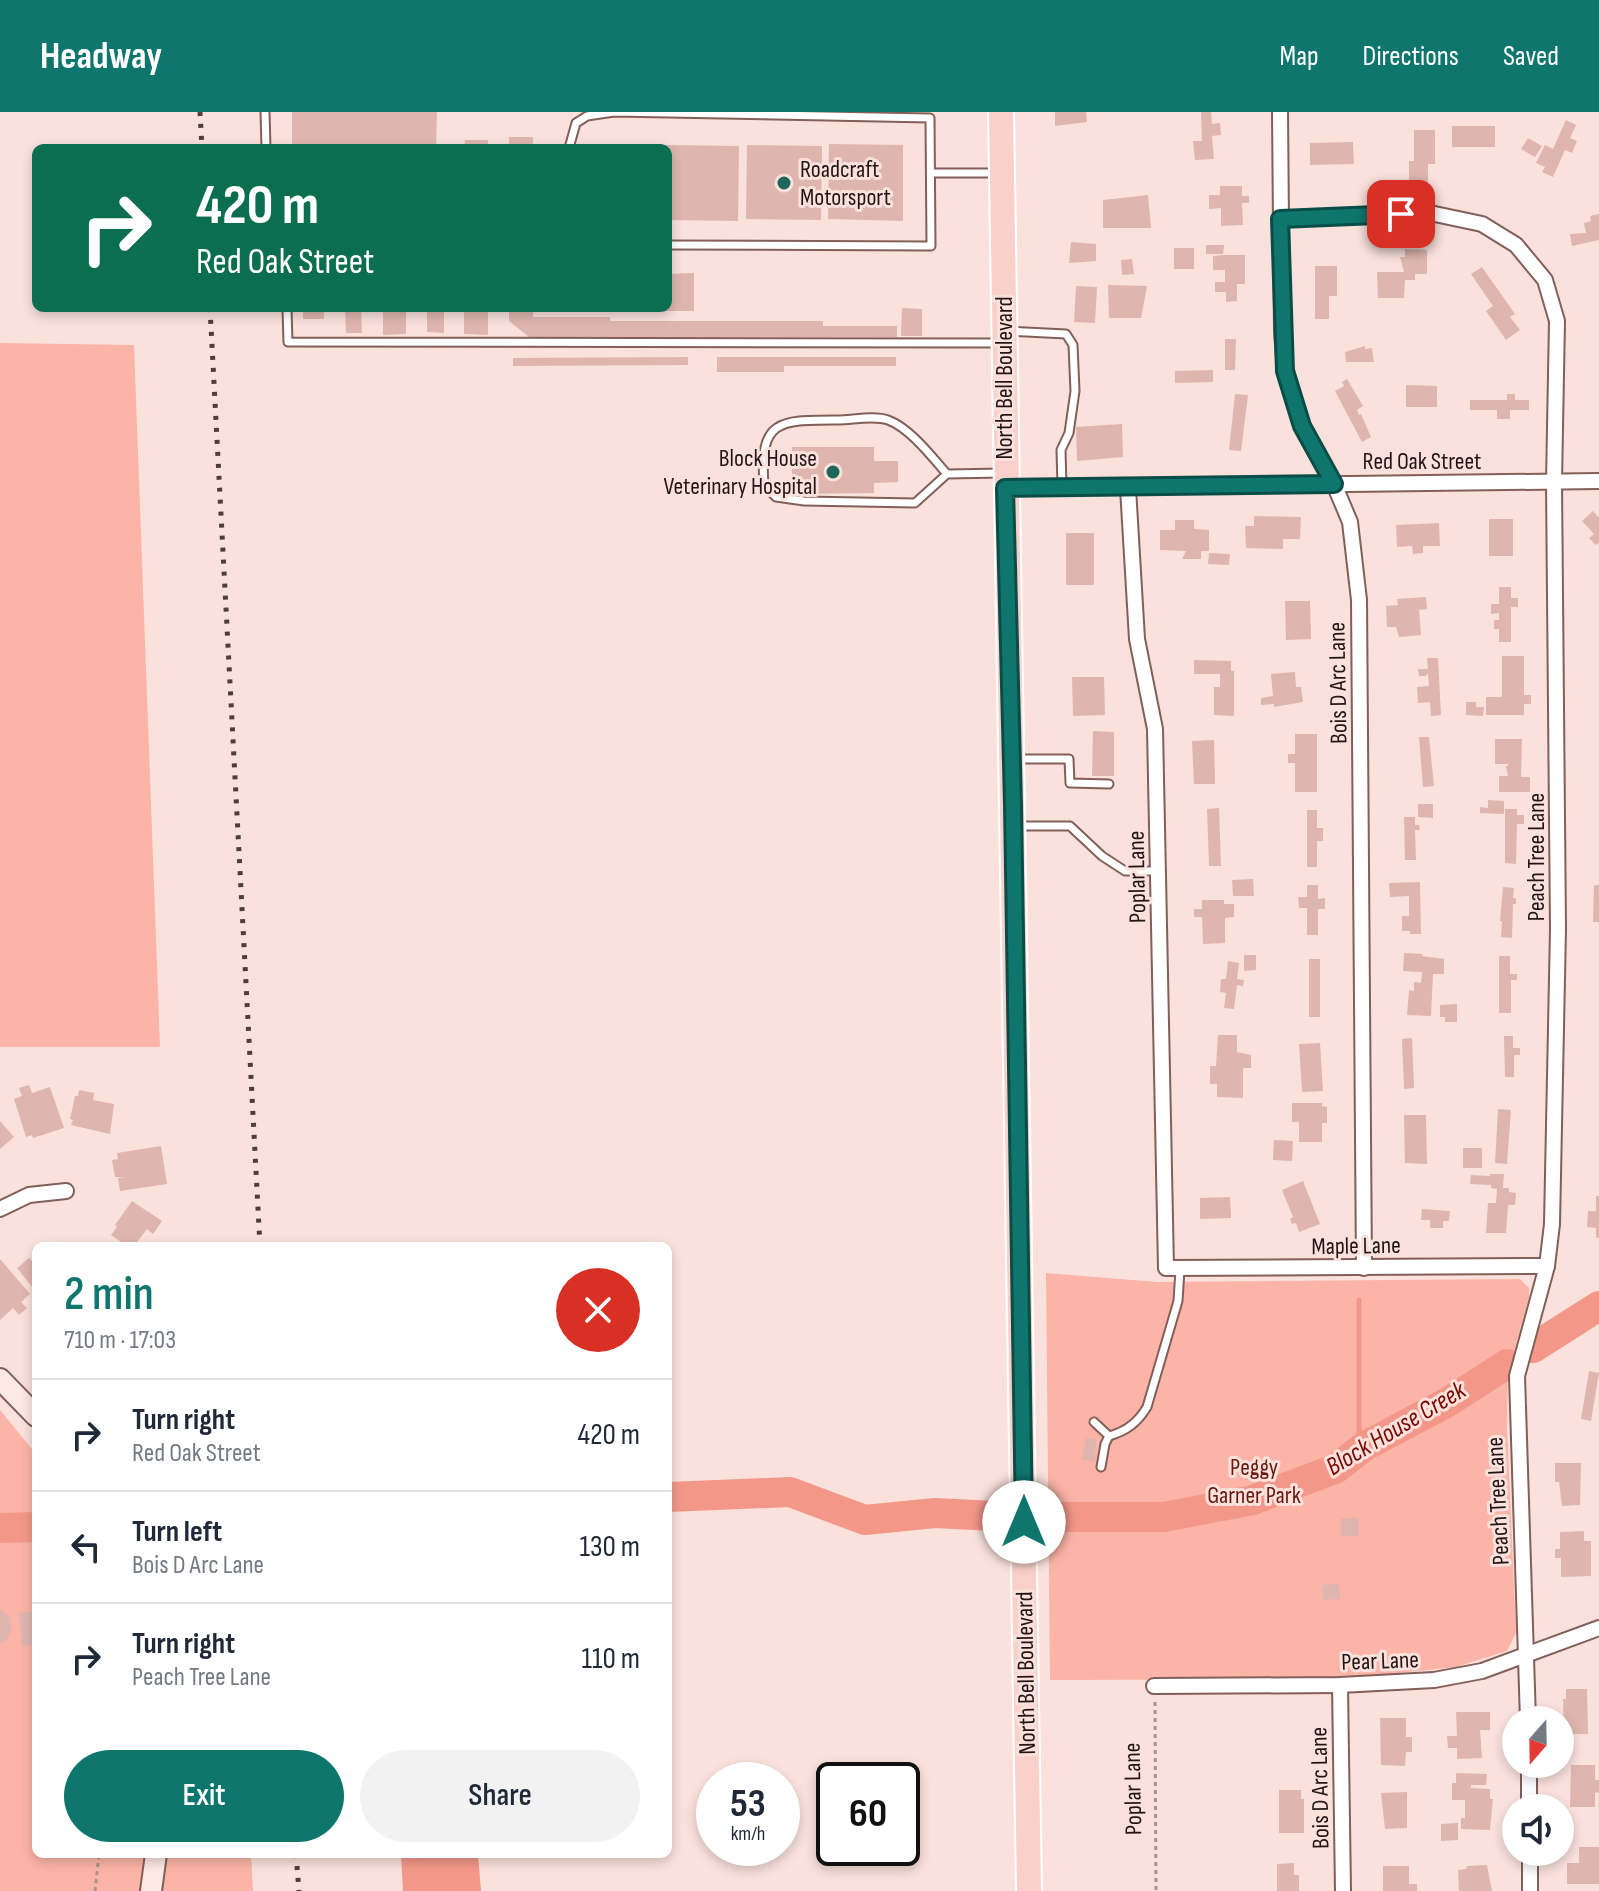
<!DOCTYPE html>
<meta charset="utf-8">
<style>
body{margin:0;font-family:"Sofia Sans Condensed",sans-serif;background:#f2f2f3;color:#1f2937;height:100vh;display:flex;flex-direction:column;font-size:30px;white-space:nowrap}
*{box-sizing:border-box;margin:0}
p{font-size:26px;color:#747a83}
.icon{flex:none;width:44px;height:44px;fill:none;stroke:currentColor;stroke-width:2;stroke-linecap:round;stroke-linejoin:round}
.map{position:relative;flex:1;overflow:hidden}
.panel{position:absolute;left:32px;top:1130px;width:640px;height:616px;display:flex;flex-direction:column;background:#fff;border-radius:12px;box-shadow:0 4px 12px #0003}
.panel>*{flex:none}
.guide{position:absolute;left:32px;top:32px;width:640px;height:168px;border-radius:12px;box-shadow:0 4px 12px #0003;background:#0b6e4f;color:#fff;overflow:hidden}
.needle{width:52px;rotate:200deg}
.controls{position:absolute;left:1502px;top:1594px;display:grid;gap:16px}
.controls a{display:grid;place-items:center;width:72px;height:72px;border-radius:50%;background:#fff;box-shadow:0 4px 12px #0003;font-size:40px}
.speed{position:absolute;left:696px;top:1650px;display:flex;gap:16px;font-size:40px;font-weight:700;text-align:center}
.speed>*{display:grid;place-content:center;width:104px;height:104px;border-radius:50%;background:#fff;box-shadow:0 4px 12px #0003;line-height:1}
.speed small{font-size:20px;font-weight:400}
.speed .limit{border:4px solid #111;border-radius:12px;background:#fff;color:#111}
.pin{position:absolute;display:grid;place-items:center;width:68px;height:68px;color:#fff;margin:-34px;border-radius:16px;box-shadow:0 4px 12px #0006}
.me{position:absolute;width:88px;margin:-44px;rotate:0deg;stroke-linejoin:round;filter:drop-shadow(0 0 6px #0008)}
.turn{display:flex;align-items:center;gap:28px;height:168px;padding:0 32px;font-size:36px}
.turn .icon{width:104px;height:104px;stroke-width:2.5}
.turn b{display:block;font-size:56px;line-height:68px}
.round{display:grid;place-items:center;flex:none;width:84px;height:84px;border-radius:42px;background:#f2f2f3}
.overview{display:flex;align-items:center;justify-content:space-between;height:136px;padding:0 32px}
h1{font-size:48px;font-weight:600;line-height:60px;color:#0f766e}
.action{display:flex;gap:16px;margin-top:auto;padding:16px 32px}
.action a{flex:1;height:92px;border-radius:48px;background:#0f766e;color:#fff;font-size:32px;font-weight:600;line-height:92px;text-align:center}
.action a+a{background:#f2f2f3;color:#1f2937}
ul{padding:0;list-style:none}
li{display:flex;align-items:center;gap:24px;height:112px;padding:0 32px;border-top:2px solid #e0e1e3}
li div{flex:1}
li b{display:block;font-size:30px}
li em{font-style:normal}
header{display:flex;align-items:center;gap:48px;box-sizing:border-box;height:112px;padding:0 40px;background:#0f766e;color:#fff}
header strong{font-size:38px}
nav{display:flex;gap:44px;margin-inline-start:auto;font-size:28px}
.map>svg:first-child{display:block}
</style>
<header>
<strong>Headway</strong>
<nav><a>Map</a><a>Directions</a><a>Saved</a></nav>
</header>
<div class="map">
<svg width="1599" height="1779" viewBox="0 0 1599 1779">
<rect width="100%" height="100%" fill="#fae1dc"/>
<g fill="#fbb4a7">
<path d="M0,231L134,233L160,935H0Z"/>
<path d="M1046,1161L1157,1170L1520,1167L1529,1176V1185L1508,1261L1507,1315L1516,1521L1507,1539L1456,1555L1340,1567L1050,1568Z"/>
<path d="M0,1298L36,1342V1742H251L253,1779H0Z"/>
</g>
<path fill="#f39889" d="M401,1742H478L481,1779H403Z"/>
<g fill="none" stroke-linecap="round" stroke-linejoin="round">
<path stroke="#f39889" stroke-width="5" d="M1359,1338V1188"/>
<g stroke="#f39889" stroke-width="30">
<path d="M1533,1236L1599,1194"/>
<path d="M668,1385L790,1380L865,1408L935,1401L1015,1405H1164L1253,1388L1335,1357L1365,1334L1448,1290L1507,1252"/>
<path d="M0,1416L36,1415"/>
</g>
</g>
<g fill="#deb6af">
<path d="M292,0H437L436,36H292Z"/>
<path d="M1055,0H1086L1087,10L1055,14Z"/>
<path d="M1201,0H1211L1212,12L1220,11L1221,23L1212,24L1214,47L1195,48L1193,29H1202Z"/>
<path d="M1566,8L1576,13L1570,26L1577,29L1572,41L1565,38L1553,65L1542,60L1545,55L1536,51L1545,33L1553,37Z"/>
<rect x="1452" y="14" width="43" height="21"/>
<path d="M1414,18H1435V52H1428V72H1409V49H1414Z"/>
<rect x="509" y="25" width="24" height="11"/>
<path d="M1528,26L1542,34L1535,45L1521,37Z"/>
<path d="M465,28H488V36H464Z"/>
<path d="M1353,30L1354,52L1310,53V31Z"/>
<path d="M829,32L903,33V109L828,107Z"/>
<path d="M665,33L739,34L738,109L668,108V36H665Z"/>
<path d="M747,33L822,34L821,108L746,107Z"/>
<path d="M1220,74H1242V84H1249V91H1242L1243,113L1221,114V96L1209,97V83H1220Z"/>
<path d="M1148,83L1151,116H1103V88Z"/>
<path d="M1599,102V128L1572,134L1570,122L1586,121L1584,111L1591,109L1590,104Z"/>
<path d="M1071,130L1096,132V149L1069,151Z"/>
<path d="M1206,133H1224L1223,142H1206Z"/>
<rect x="1174" y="136" width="20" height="21"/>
<path d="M1405,137L1427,138V162H1415V168H1405L1404,186H1378L1377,160H1404L1400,145H1405Z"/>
<path d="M1225,143H1245V172H1237V189L1226,190V180H1215V170H1225V158H1213V144Z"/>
<path d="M1132,147L1134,162L1122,163L1121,148Z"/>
<path d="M1315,154H1337V184H1329V207H1315Z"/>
<path d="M1482,155L1515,202L1510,205L1520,218L1506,228L1486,199L1493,194L1471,162Z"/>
<path d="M694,161V199H618V196H668V162Z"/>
<path d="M1108,173L1147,174L1141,206H1109Z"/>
<path d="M1076,174L1097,175L1095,211L1074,210Z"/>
<rect x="303" y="196" width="21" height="11"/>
<path d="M345,196H361L362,221H346Z"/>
<path d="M383,196H406V222L383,223Z"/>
<path d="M427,196H444V221L427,220Z"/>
<path d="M464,196H488V223L464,222Z"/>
<path d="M509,196H533V205H610V209H823V214H897V225H529L509,209Z"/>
<path d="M902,196L922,197V224H901Z"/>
<path d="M1225,227H1236L1235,258H1225Z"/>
<path d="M1365,234V237L1372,236L1374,250H1346L1345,240Z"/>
<path d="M688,245V253L513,254V246Z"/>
<path d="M717,245H896V254H784V260H717Z"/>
<path d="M1213,258V270L1175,271V259Z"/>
<path d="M1347,267L1363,294L1357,298L1359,303L1361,302L1371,325L1362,330L1335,279L1344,274L1342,270Z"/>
<path d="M1406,273L1437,274V295H1406Z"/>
<path d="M1235,282L1248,283L1241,339L1229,338Z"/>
<path d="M1507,282H1515V288H1529V298H1510V307H1497V298H1470V288H1507Z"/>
<path d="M1122,312L1123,345L1077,349L1076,315Z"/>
<path d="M792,335H874V349H898V370L874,371V381L792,382Z"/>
<path d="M1593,399L1599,406V430L1596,433L1589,426L1594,422L1582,409Z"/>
<path d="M1254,404L1301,405L1300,427H1283V437L1246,436L1245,414H1254Z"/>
<rect x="1489" y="407" width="24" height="37"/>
<path d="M1175,408H1194V417L1209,418V439H1201V447H1182L1186,439L1160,438V418H1175Z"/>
<path d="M1439,411L1440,434H1423V441L1413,442L1412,434L1397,435L1396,413Z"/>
<rect x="1066" y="421" width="28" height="52"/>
<path d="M1209,441L1230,442L1229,453L1208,452Z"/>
<path d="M1499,475H1511V486H1518V495H1511V530H1499V517H1494V508H1499V501L1491,502V492H1499Z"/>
<path d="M1426,485L1427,497L1419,498L1421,523L1399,525L1396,515H1387L1386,494L1398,493L1397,487Z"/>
<path d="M1285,489H1310L1311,527L1286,528Z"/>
<path d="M1502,544H1524V583H1531V592H1524V603H1486V585H1502Z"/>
<path d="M1427,546H1438L1441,603L1431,604L1430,590L1418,591L1417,575L1429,574L1428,561L1426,564H1419L1418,557H1428Z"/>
<path d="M1194,548L1231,549V559H1234V604L1214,603V575H1220V562H1194Z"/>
<path d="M1295,560L1296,575H1301L1303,590L1274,595V592L1261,593V586L1273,584L1271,562Z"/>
<path d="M1072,565H1104L1105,603L1073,604Z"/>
<path d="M1466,590H1476V595H1484L1483,604L1466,603Z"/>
<path d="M1093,619L1114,620V664H1092Z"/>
<path d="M1295,622H1317V680H1295V651H1288V642H1295Z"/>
<path d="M1419,625H1429L1434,674L1423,675Z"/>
<path d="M1495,627H1522L1521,665H1530V680H1499V664H1508L1506,655L1509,652H1495Z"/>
<path d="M1214,628L1215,672H1194L1192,629Z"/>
<path d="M1488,688L1504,689V702L1480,701V695L1488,696Z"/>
<path d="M1418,692H1433V706L1418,705Z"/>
<path d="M1219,696L1221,754H1209L1207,697Z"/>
<path d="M1505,697H1517V703H1524V712H1517L1516,752L1505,751Z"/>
<path d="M1307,698H1317V716H1323V729H1317V755H1307Z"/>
<path d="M1404,705H1415V713H1419L1420,718H1415L1416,748H1405Z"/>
<path d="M1253,767L1254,784H1233L1232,768Z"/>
<path d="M1420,770L1421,822H1410V819H1402V804H1409V784L1390,785L1389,771Z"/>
<path d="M1307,773H1318V787L1325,786V797H1318V823H1307V796H1299L1298,785H1307Z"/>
<path d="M1594,773H1599V810H1593Z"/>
<path d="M1503,775L1514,776L1513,786H1516V792H1513L1512,826L1501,825L1502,809H1500Z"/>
<path d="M1202,788H1224V792H1234V805L1225,806V831L1203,832L1202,805H1194V797H1202Z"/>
<path d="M1404,841L1423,842L1422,844L1444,847V862H1433L1431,904L1407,903L1409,878L1414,879V870L1421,871L1422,860L1403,859Z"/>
<path d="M1244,843H1256V858L1244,859Z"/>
<path d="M1499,844H1510V862H1517V868H1511V901H1499Z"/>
<rect x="1309" y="847" width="11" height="58"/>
<path d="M1228,849L1239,851L1237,867L1244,868L1243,874L1237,873L1234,897L1224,896L1226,881L1220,880L1221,867H1226Z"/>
<path d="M1457,892V910H1445V905H1440V893Z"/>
<path d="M1218,923H1237V940L1251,943V956H1243V986L1217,985V972H1210V954H1216Z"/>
<path d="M1504,924H1513V936H1520V943H1514V965H1505Z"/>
<path d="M1412,926L1414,976L1404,977L1402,927Z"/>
<path d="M1320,931L1323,979L1302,980L1299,932Z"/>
<path d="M29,973L32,981L50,975L64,1016L33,1026L32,1023L26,1025L14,987L22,984L19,976Z"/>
<path d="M79,978L94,981L93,988L114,992L110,1022L71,1013L73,1008L70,1007L75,984H78Z"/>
<path d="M1292,991H1322V994L1327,995V1011H1322V1030H1299V1010H1292Z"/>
<path d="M1498,997L1511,998L1507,1052L1495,1051Z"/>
<path d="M1404,1003H1426L1427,1052L1405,1051Z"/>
<path d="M0,1009L14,1025L0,1037Z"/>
<path d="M1274,1028L1293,1029L1292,1049L1273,1048Z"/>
<path d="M161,1034L167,1072L120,1079L118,1066L125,1065H115L112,1048L118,1047L117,1041Z"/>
<rect x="1463" y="1036" width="19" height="20"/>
<path d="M1490,1062H1504L1503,1076H1509V1080L1516,1081L1515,1093H1508L1506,1121H1486L1488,1091H1496L1497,1077L1491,1076V1073L1470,1072L1471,1063L1490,1064Z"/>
<path d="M1303,1069L1320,1112L1299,1120L1296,1111L1292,1112L1290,1107L1293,1105L1282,1078Z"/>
<path d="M1596,1084H1599V1126H1596V1116L1587,1115L1588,1099H1596Z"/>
<path d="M1230,1085L1231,1106L1200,1107V1086Z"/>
<path d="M132,1089L162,1109L153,1122L147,1117L134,1134H127L111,1123L117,1115L115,1113Z"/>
<path d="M1422,1097L1450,1099L1449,1109H1443V1116H1430V1108H1421Z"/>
<path d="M29,1146L34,1151L36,1148V1180L17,1156Z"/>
<path d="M0,1147L30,1182L21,1190L27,1196L19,1203L13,1196L0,1208Z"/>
<path d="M1589,1259L1599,1261L1591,1309L1581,1307Z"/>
<path d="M1086,1326L1096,1327L1095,1349L1082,1348Z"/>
<path d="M1555,1351H1581L1580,1393L1562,1394L1559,1370H1555Z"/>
<rect x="1341" y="1406" width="17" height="18"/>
<path d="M1584,1419V1429H1591V1464L1561,1465V1446H1555V1437H1560V1420Z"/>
<path d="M1339,1472L1340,1487L1323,1488L1322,1473Z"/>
<path d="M0,1497L9,1504L12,1516L7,1527L0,1532Z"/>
<path d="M36,1499V1533L22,1534L19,1501Z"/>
<path d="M1566,1577H1587L1588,1622H1564L1563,1587H1566Z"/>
<path d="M1456,1600H1490V1618H1480L1482,1646L1457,1647V1636H1448L1447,1624H1457Z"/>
<path d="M1380,1606H1406V1625H1412V1640H1406L1405,1654L1381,1653Z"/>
<path d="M1571,1653H1595V1668H1599V1681L1595,1680V1695H1570Z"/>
<path d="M1456,1661L1487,1662L1486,1673H1471V1676L1490,1677V1687H1493L1490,1718L1461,1717V1706H1465V1688H1452V1671H1456Z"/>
<path d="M1279,1678H1301V1687H1304V1721H1279Z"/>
<path d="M1407,1680V1716L1385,1717L1381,1681Z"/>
<path d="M1458,1711V1728L1441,1729V1712Z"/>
<path d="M1579,1735H1599V1772H1567V1751H1579Z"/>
<path d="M1294,1751V1763H1299V1779H1277V1752Z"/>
<path d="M1487,1753L1492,1779H1459L1458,1758L1466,1757L1467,1754Z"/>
<path d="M1383,1754H1409V1772H1417V1779H1383Z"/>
</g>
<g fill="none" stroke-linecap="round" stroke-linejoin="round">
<defs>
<g id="lane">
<path d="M265,0L266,36"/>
<path d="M569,36L576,11L587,4L614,0L930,6L931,134L668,133"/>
<path d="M932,61H1000"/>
<path d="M287,196L288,230L1002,231"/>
<path d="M1008,219L1066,222L1073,233L1075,279L1069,321L1061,338L1062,374"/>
<path d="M947,362L915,391L804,389L776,385L764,373C759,307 779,308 838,308C852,308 874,303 888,308C910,316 932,345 947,362L1003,361"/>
<path d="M1014,647H1069L1070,671L1109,672"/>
<path d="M1015,714H1070L1102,744L1125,759H1159"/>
<path d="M1094,1310L1109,1324"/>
<path d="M1101,1355L1105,1332L1109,1324C1127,1319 1138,1310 1147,1295L1178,1189L1180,1158"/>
</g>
<g id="street">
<path d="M1280,0L1282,220L1285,259L1302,314L1334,372L1350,410L1359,488L1364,1156"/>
<path d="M1280,107L1430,101L1482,112L1516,133L1545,168L1557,209L1554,370L1558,817L1552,1112L1547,1154L1517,1264L1528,1608"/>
<path d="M1005,376L1599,369"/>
<path d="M1128,376L1137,527L1155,617L1166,1156L1547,1154"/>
<path d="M0,1097L29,1083L66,1079"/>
<path d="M1340,1573L1343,1779"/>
<path d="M1154,1574L1340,1573L1434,1568L1482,1559L1599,1516"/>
<path d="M1529,1652V1696"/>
<path d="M1530,1740V1779"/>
</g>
<g id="secondary">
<path d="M0,1267L36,1304"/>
<path d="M151,1779L156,1742"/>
</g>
<path id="primary" d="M1001,0L1029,1779"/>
</defs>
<use href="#lane" stroke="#825f58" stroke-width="11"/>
<use href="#street" stroke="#825f58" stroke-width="18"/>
<use href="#secondary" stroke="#825f58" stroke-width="24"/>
<use href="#primary" stroke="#fff" stroke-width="28"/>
<g stroke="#a89390" stroke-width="3" stroke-dasharray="4 4" stroke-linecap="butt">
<path d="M1155,1590L1156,1779"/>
<path d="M95,1779L99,1742"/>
</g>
<use href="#lane" stroke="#fff" stroke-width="7"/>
<use href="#street" stroke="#fff" stroke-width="14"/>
<use href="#secondary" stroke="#fce8e4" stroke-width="20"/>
<use href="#primary" stroke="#fad1ca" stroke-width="24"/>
<g stroke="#4d3d3b" stroke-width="5" stroke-dasharray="4 8" stroke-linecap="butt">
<path d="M200,0L202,36"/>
<path d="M210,196L260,1134"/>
<path d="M296,1742L299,1779"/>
</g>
</g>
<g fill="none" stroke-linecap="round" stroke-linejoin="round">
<defs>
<path id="route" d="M1024,1410L1013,692L1005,376L1334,372L1302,314L1285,259L1280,107L1401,102"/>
</defs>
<use href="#route" stroke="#0a4d48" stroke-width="20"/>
<use href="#route" stroke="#0f766e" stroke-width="14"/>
</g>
<g fill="#1e655a" stroke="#fae1dc" stroke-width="3">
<circle cx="784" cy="71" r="8"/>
<circle cx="833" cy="360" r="8"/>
</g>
<g text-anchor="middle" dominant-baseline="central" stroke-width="6" stroke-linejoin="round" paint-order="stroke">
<g font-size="24" fill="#231513" stroke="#fae1dc" text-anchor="start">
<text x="800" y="57">Roadcraft<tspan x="800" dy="28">Motorsport</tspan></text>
<text x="817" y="346" text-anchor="end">Block House<tspan x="817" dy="28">Veterinary Hospital</tspan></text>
</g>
<g font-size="24" fill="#231513" stroke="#fae1dc">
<text transform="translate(1004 266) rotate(-90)">North Bell Boulevard</text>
<text x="1422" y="349">Red Oak Street</text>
<text transform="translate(1338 571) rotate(-91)">Bois D Arc Lane</text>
<text transform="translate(1536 745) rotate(-90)">Peach Tree Lane</text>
<text transform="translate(1137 765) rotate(-91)">Poplar Lane</text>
<text transform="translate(1356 1134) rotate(-1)">Maple Lane</text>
<text transform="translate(1498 1389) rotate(-93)">Peach Tree Lane</text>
<text transform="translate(1380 1549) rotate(-2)">Pear Lane</text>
<text transform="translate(1026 1561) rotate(-91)">North Bell Boulevard</text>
<text transform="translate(1320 1676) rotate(-91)">Bois D Arc Lane</text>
<text transform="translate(1133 1677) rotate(-91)">Poplar Lane</text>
</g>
<g font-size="24" fill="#68180f" stroke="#fae1dc">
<text x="1254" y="1355">Peggy<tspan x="1254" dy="28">Garner Park</tspan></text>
</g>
<g font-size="26" font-style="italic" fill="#780802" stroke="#fae1dc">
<text transform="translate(1396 1317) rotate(-31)">Block House Creek</text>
</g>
</g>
</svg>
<div class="controls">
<a><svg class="needle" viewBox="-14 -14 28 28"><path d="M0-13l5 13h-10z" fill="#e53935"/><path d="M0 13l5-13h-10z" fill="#747a83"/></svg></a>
<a><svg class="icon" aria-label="sound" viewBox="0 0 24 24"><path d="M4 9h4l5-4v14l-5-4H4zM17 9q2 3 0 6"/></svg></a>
</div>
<div class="speed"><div>53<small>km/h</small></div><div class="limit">60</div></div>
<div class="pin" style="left:1401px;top:102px;background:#d93025"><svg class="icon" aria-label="arrive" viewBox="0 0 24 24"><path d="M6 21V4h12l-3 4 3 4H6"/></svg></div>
<svg class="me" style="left:1024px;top:1410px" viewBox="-20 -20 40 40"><circle r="19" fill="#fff"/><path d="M0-13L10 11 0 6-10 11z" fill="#0f766e"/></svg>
<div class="guide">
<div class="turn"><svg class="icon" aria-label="right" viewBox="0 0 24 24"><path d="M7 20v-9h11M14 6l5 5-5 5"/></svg><div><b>420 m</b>Red Oak Street</div></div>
</div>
<section class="panel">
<div class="overview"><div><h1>2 min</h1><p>710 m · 17:03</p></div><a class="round" style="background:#d93025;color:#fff"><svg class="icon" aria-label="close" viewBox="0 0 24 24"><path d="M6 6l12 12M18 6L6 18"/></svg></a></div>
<ul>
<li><svg class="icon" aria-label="right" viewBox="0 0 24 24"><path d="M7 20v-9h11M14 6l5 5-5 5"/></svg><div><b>Turn right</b><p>Red Oak Street</p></div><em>420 m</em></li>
<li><svg class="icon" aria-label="left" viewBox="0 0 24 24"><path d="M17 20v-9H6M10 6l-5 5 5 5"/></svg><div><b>Turn left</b><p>Bois D Arc Lane</p></div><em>130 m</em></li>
<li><svg class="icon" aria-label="right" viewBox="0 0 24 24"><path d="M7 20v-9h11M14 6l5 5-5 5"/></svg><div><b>Turn right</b><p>Peach Tree Lane</p></div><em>110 m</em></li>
</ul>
<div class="action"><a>Exit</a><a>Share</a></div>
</section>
</div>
